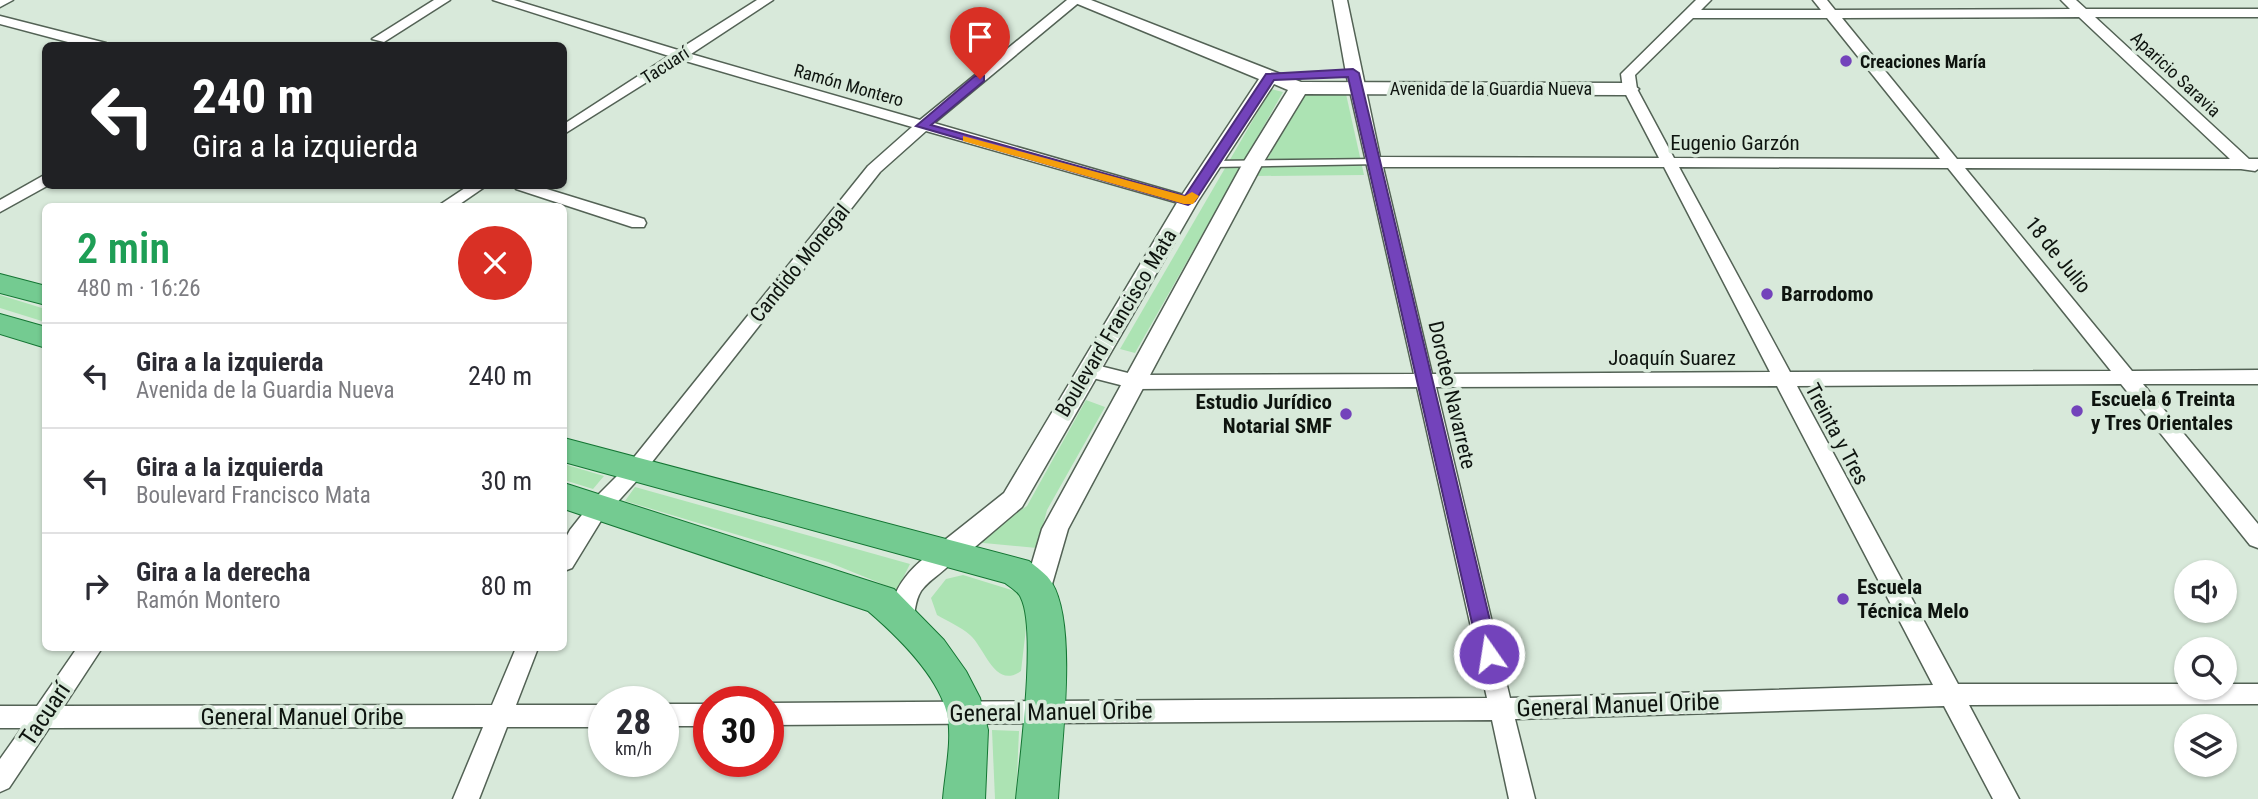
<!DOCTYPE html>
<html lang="es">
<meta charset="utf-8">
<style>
body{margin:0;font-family:"Roboto Condensed",sans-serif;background:#f2f2f3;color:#2b2b33;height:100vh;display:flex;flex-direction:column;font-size:26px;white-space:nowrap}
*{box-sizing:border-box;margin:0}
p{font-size:23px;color:#7c7c81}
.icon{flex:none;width:38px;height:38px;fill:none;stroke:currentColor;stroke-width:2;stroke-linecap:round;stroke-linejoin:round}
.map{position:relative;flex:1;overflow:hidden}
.side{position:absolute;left:42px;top:203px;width:525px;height:448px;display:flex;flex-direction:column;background:#fff;border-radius:10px;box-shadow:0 2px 5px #0004}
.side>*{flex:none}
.top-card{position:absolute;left:42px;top:42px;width:525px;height:147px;border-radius:10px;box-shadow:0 2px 5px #0004;background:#202124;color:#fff;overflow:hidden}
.fabs{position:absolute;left:2174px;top:560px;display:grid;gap:14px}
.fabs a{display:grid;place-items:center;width:63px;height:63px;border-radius:50%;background:#fff;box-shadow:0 2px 5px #0004;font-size:35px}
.speed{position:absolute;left:588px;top:686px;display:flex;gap:14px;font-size:35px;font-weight:700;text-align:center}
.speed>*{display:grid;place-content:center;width:91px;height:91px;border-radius:50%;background:#fff;box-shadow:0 2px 5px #0004;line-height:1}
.speed small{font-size:18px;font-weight:400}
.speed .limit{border:10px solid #d22;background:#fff;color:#111}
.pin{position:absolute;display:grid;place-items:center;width:60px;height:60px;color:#fff;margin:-72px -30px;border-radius:50% 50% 50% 0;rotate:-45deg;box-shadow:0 0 7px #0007}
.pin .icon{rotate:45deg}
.me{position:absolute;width:77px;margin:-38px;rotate:347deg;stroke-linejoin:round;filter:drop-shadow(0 0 5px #0008)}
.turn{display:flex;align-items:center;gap:24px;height:147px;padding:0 35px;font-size:32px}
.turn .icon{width:91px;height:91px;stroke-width:2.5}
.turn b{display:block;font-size:49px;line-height:60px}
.round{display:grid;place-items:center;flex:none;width:74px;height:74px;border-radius:37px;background:#f2f2f3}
.headline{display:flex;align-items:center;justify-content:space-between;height:119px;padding:0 35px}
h1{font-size:42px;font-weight:600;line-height:52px;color:#1e9e55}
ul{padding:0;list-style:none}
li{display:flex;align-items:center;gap:21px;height:105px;padding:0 35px;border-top:2px solid #e1e1e2}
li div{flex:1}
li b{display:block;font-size:26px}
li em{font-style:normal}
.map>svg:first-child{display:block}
</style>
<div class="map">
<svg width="2258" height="799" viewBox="0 0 2258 799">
<rect width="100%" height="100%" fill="#d8e9da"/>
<g fill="#ace3b3">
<path d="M1271,89L1283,92L1135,353L1120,349Z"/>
<path d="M1306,94H1346L1364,175L1257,176Z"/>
<path d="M0,295L45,309V322L0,308Z"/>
<path d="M1086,400L1105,407L1047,510L1037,548L973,542L1027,506Z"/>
<path d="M564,464L604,476L593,489L564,480Z"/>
<path d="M635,487L910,564L897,590L828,562L625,501Z"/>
<path d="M963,575L1018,592L1028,611L1021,671C995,690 985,648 970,635C961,627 947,621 937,615L931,598L946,579Z"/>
<path d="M992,730L1019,731L1016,799H995Z"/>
</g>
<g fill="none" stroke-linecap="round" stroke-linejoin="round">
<defs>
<path id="pedestrian" d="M1376,159L1382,162L1380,164L1213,167L1207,164L1213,161Z"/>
<g id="minor">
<path d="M0,0H13L0,7Z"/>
<path d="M434,0H450L384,42L372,39Z"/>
<path d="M493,0H514L678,50L757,0H773L691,54L920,120L1067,0H1082L934,123L1194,198L1196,201L1194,204H1182L926,131L880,172L641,476L602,519L572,568L564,571V541L570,530L596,497L627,466L868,166L912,127L682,60L564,134V124L669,56Z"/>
<path d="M1333,0H1347L1380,157L1659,158L1623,89L1621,74L1696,0H1711L1701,10H1821L1813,0H1827L1835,10L2070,9L2061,0H2076L2086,9H2258V17H2095L2249,159H2258V169L2255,171L2241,169L1965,168L2132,371L2258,370V384H2143L2258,524V548L2250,545L2121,384L1797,386L1958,684H2186V688H2224V684H2258V704L1969,705L2019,799H1993L1944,706L1515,719L1535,799H1509L1492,720L768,725V703L1487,698L1417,387L1136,389L1081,375L1079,370L1088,363L1136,375L1414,374L1346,73ZM2079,17L2230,159H1957L1842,18ZM1693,18H1827L1940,159L1674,158L1637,89L1635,75ZM1383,167H1664L1770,372L1432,374ZM1679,167L1948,168L2111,371L1790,372ZM1777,386L1933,685L1510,698L1436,387Z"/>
<path d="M0,16L106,43L108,46H83L0,24Z"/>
<path d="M46,174L47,186L0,212V200Z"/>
<path d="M468,186H486L457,206H438Z"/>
<path d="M514,186H537L644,219L646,223L644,227H632L516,189Z"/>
<path d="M946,546L954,549L957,555C949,570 931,577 921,591C914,602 916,613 911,624L903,626L895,624C881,594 920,555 946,546Z"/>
<path d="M77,648H102L64,706L492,705L516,648H538L516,705H604V727H507L479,799H453L483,727L49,728L9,788L0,792V759L22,728H0V706H37Z"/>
<rect x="663" y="704" width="46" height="22"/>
</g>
<path id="tertiary" d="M1068,0H1091L1301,82L1630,83L1639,89L1630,95L1305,94L1263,163L1068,529L1048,598L1038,602L1028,598L1024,590L1042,529L1243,163L1288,90L1274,84L1198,201L1022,507L956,563L946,566L936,563L932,555L936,547L1004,493L1178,201L1259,79Z"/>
<g id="primary">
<path d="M0,274L46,286V305L0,293Z"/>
<path d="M0,314L46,327V348L0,334Z"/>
<path d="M564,438L1029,561C1036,567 1047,574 1052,583C1078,626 1061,747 1058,799H1016C1020,758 1037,630 1021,598C1019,592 1010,587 1005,583L564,462Z"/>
<path d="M564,483L894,589L944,640L966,671L980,698L988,730L985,799H943C945,772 953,740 947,713C937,674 897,636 868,611L564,509Z"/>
</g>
</defs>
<use href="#pedestrian" stroke="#536255" stroke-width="3"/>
<use href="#minor" stroke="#536255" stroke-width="3"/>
<use href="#tertiary" stroke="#536255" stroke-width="3"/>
<use href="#primary" stroke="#147533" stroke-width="2"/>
<use href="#pedestrian" fill="#fff" fill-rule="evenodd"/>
<use href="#minor" fill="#fff" fill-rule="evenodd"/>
<use href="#tertiary" fill="#fff" fill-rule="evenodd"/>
<use href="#primary" fill="#74cb91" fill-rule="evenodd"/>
</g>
<path fill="#7343bb" stroke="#4b2c7a" stroke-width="2" d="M1353,69L1359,73L1498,654L1495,660H1482L1479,654L1348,77L1274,80L1195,201L1188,205L916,126L975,76H984V81L931,125L1185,196L1266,74Z"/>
<path fill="#f59e0b" d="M963,136L1185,196L1192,192L1199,196L1193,204H1184L963,141Z"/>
<g fill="#7343bb" stroke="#d8e9da" stroke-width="2.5">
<circle cx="1846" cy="61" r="7"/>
<circle cx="1767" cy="294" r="7"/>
<circle cx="2077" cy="411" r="7"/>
<circle cx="1346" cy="414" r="7"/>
<circle cx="1843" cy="599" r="7"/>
</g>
<g text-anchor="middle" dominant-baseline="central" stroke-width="7" stroke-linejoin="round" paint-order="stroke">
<g font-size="18" font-weight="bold" fill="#0e140f" stroke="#d8e9da" text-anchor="start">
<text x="1860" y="61">Creaciones María</text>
</g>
<g font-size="18" fill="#0e140f" stroke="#d8e9da">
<text transform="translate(665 65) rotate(-33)">Tacuarí</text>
<text transform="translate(2176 74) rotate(43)">Aparicio Saravia</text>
<text transform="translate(849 85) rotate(16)">Ramón Montero</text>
<text x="1491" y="88">Avenida de la Guardia Nueva</text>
</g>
<g font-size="21" fill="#0e140f" stroke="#d8e9da">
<text x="1735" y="143">Eugenio Garzón</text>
<text transform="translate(2058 255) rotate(51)">18 de Julio</text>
<text transform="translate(800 263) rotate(-51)">Candido Monegal</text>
<text transform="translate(1116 323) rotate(-59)">Boulevard Francisco Mata</text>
<text x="1672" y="358">Joaquín Suarez</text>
<text transform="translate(1452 395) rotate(77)">Doroteo Navarrete</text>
<text transform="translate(1837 434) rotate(62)">Treinta y Tres</text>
</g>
<g font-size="21" font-weight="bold" fill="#0e140f" stroke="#d8e9da" text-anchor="start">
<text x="1781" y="294">Barrodomo</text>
<text x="2091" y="399">Escuela 6 Treinta<tspan x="2091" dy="24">y Tres Orientales</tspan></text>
<text x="1332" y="402" text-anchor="end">Estudio Jurídico<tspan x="1332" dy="24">Notarial SMF</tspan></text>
<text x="1857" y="587">Escuela<tspan x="1857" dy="24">Técnica Melo</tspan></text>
</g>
<g font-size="24" fill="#0e140f" stroke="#d8e9da">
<text transform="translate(1618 705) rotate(-2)">General Manuel Oribe</text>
<text transform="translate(1051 712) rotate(-1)">General Manuel Oribe</text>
<text transform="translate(45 714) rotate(-56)">Tacuarí</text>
<text x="302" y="717">General Manuel Oribe</text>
</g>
</g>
</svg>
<div class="fabs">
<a><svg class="icon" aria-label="sound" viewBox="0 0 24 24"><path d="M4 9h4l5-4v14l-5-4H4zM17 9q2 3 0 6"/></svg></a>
<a><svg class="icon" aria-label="search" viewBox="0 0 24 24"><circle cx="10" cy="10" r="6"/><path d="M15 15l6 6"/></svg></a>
<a><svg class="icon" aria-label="layers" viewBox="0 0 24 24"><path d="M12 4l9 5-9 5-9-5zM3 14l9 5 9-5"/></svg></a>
</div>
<div class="speed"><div>28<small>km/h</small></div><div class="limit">30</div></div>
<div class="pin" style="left:980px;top:79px;background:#d93025"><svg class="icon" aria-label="arrive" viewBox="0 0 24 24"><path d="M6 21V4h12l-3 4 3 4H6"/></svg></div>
<svg class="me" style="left:1489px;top:654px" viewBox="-20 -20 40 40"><circle r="17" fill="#7343bb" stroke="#fff" stroke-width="3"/><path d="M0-11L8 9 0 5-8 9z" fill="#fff"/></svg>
<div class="top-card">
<div class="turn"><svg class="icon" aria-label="left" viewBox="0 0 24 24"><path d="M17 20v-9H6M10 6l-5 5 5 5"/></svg><div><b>240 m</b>Gira a la izquierda</div></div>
</div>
<section class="side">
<div class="headline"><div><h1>2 min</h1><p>480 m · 16:26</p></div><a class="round" style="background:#d93025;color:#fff"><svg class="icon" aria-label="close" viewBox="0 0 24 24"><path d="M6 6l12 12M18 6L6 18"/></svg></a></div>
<ul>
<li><svg class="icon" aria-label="left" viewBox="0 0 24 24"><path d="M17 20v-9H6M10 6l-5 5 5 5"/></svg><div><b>Gira a la izquierda</b><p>Avenida de la Guardia Nueva</p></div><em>240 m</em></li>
<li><svg class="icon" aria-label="left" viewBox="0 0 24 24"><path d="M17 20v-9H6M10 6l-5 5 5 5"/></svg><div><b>Gira a la izquierda</b><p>Boulevard Francisco Mata</p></div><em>30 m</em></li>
<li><svg class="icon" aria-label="right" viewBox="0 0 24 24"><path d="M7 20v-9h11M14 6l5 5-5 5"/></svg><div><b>Gira a la derecha</b><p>Ramón Montero</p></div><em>80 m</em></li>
</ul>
</section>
</div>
